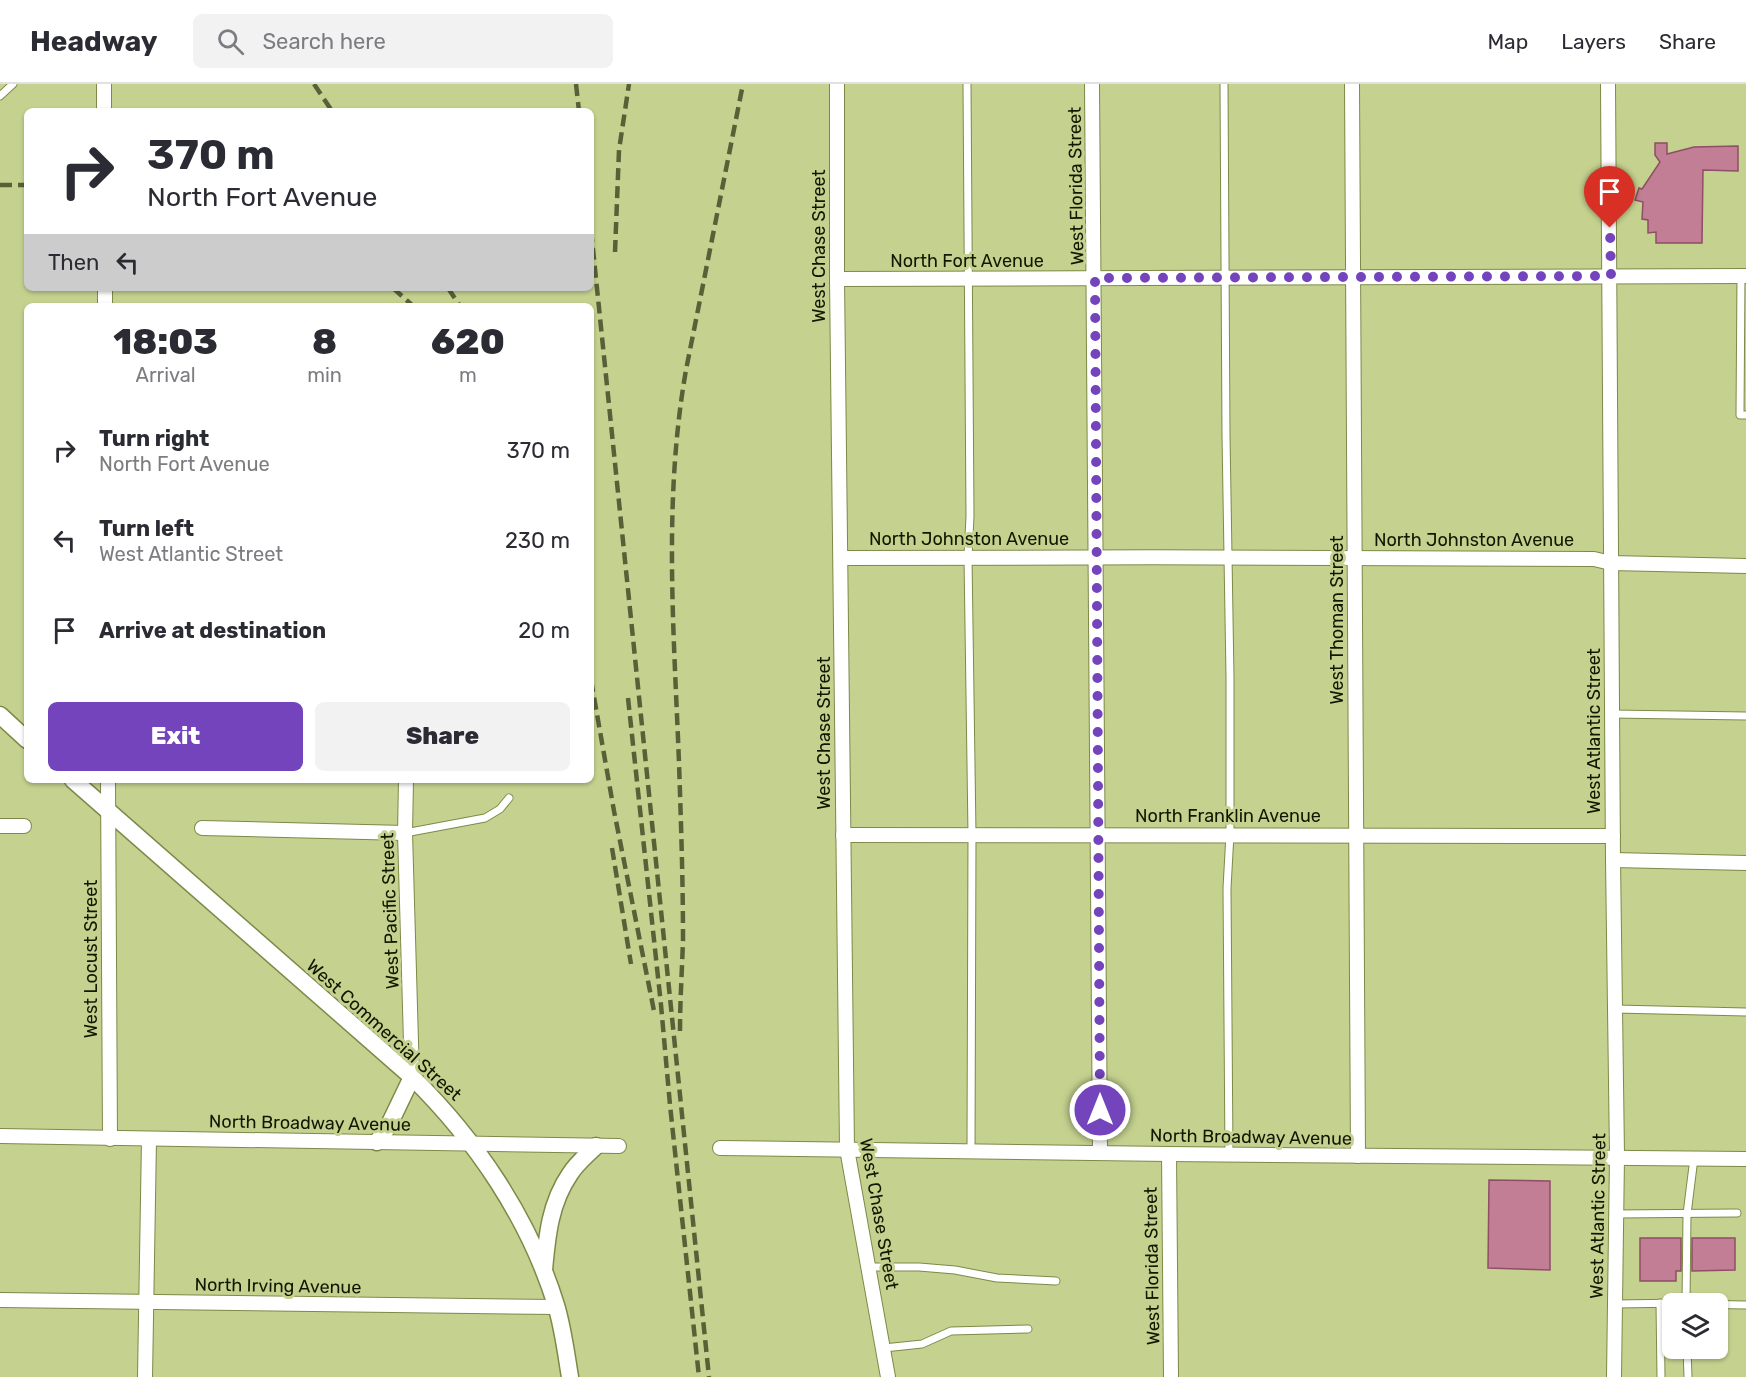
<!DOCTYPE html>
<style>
body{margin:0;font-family:Rubik,sans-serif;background:#f2f2f3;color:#2b2b33;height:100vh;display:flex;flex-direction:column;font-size:22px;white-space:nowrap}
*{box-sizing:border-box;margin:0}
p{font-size:20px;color:#7c7c81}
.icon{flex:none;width:33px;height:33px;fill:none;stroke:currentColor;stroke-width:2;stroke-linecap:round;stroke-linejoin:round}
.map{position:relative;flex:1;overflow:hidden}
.details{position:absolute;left:24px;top:219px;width:570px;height:480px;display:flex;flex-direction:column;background:#fff;border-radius:9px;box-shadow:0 2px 4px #0004}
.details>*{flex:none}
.guide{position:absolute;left:24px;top:24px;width:570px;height:183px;border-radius:9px;box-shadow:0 2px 4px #0004;background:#fff;color:#2b2b33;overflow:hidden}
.tools{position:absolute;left:1662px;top:1209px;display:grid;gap:12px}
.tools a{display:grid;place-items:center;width:66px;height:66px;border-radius:9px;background:#fff;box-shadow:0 2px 4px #0004;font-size:30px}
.pin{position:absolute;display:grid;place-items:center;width:51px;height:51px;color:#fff;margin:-62px -26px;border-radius:50% 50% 50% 0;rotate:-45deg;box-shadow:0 0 6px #0007}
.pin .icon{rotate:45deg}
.me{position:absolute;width:66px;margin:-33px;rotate:0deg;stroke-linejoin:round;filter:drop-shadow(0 0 4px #0008)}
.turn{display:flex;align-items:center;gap:21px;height:126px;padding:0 24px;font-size:27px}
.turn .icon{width:78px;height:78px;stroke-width:2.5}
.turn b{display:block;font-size:42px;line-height:51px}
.then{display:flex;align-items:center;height:57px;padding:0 24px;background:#0003;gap:12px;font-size:22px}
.eta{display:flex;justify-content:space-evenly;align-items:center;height:102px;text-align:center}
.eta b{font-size:36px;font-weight:800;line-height:42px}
.button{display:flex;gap:12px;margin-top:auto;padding:12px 24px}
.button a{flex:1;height:69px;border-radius:9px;background:#7344bc;color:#fff;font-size:24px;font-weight:800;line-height:69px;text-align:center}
.button a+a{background:#f2f2f3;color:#2b2b33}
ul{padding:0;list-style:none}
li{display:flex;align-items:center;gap:18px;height:90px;padding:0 24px}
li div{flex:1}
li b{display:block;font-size:22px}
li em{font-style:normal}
header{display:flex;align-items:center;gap:36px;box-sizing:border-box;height:84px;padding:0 30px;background:#fff;border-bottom:2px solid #e1e1e2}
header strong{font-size:28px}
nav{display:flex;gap:33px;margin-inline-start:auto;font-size:21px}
.search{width:420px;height:54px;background:#f2f2f3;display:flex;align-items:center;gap:15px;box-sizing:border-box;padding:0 21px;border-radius:9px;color:#7c7c81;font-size:22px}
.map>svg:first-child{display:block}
</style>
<header>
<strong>Headway</strong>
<div class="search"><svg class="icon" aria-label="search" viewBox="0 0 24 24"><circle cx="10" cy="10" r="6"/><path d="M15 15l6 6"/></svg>Search here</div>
<nav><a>Map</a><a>Layers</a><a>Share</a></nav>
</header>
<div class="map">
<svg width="1746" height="1293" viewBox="0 0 1746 1293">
<rect width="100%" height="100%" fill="#c5d28f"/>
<g fill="#c27e95" stroke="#8e4e66" stroke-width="1.5">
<path d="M1655,59H1667V70L1694,63L1738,62V87L1703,86L1702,159H1656V148L1648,149V136L1642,135L1643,118L1635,116L1639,104L1642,105L1660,78L1655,71Z"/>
<path d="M1489,1096L1550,1097V1186L1488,1184Z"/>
<path d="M1640,1154H1681V1187H1676V1197H1640Z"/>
<path d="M1692,1154H1735V1186L1692,1187Z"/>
</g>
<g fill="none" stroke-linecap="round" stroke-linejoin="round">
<defs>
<g id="service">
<path d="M967,0L970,432L968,473L972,750L971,1067"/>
<path d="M1224,0L1226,351L1230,593V750L1227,804L1229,1071"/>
<path d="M0,12L13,0"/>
<path d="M1741,192L1740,331H1746"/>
<path d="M1612,630L1746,632"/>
<path d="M405,749L485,734L500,725L509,714"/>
<path d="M1615,925L1746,928"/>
<path d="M1616,1130L1737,1129"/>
<path d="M869,1183H919L955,1186L997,1194L1056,1197"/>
<path d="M1660,1219L1661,1293"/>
<path d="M1615,1220L1686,1219L1687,1130L1694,1074"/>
<path d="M1686,1220L1746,1221"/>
<path d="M884,1264L922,1260L951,1247L1028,1245"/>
<path d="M1687,1264L1688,1293"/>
</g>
<g id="minor">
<path d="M104,0V27"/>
<path d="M837,0V195L847,1065L888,1293"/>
<path d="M1092,0L1100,1068"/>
<path d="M1352,0L1358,1072"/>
<path d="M1608,0L1613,776L1617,1072L1614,1293"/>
<path d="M837,195L1746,192"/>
<path d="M105,204V222"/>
<path d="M841,474C1092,473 1343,473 1594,475L1611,479L1746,482"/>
<path d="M108,696L110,1055"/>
<path d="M406,696L405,749L412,993"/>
<path d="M0,742H24"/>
<path d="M202,744L405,749"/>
<path d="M843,751L1613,752"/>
<path d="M1613,776L1746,779"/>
<path d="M0,1052L619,1062"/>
<path d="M720,1064L1169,1070L1746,1075"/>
<path d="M1169,1070L1171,1293"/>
<path d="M0,1216L557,1223"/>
<path d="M145,1293L149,1055"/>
</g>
<g id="tertiary">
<path d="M0,631L27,656"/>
<path d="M73,696L412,993C476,1056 529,1134 556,1221C563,1244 566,1269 570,1293"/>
<path d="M377,1058L388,1043L412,993"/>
<path d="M544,1186C547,1152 550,1119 570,1090C576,1080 587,1071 596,1062"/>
</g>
</defs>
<use href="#service" stroke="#7e8948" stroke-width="9"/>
<use href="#minor" stroke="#7e8948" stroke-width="16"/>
<use href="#tertiary" stroke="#7e8948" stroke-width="19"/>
<use href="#service" stroke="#fff" stroke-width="7"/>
<use href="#minor" stroke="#fff" stroke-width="14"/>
<use href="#tertiary" stroke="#fff" stroke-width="16"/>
<g stroke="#596038" stroke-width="4.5" stroke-dasharray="12 6" stroke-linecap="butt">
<path d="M314,0L332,27"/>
<path d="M576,0L579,27"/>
<path d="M0,101H27"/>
<path d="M591,146L709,1293"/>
<path d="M615,168L619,66L629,0"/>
<path d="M393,204L413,222"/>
<path d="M448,204L460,222"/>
<path d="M591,596L614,727L655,932"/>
<path d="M628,614L661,921L670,1021L699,1293"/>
<path d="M612,764L631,880"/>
<path d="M680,947C680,917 682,887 683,856C683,797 681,738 679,679C674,548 663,416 686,286L743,0"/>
</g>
</g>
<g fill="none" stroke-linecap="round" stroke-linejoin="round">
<path stroke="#7344bc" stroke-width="10" stroke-dasharray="0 18" d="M1100,1026L1095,194L1611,192L1610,144"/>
</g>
<g text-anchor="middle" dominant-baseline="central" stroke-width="6" stroke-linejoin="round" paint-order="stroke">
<g font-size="18" fill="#131600" stroke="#c5d28f">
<text transform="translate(1076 102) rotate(-91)">West Florida Street</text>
<text transform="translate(819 162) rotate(-90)">West Chase Street</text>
<text x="967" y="177">North Fort Avenue</text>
<text x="969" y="455">North Johnston Avenue</text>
<text x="1474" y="456">North Johnston Avenue</text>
<text transform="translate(1337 536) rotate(-90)">West Thoman Street</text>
<text transform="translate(1594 647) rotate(-90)">West Atlantic Street</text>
<text transform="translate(824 649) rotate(-90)">West Chase Street</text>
<text x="1228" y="732">North Franklin Avenue</text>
<text transform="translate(390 827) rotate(-92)">West Pacific Street</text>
<text transform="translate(91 875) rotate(-90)">West Locust Street</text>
<text transform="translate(384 946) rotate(42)">West Commercial Street</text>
<text transform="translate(310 1039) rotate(1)">North Broadway Avenue</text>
<text transform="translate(1251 1053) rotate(1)">North Broadway Avenue</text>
<text transform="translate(879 1130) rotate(80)">West Chase Street</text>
<text transform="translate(1598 1132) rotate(-89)">West Atlantic Street</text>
<text transform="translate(1152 1182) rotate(-91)">West Florida Street</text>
<text transform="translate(278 1202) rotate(1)">North Irving Avenue</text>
</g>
</g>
</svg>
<div class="tools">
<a><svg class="icon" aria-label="layers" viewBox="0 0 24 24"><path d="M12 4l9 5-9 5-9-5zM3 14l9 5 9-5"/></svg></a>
</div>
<div class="pin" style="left:1610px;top:144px;background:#d93025"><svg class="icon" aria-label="arrive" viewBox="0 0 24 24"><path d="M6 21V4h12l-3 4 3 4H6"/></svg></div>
<svg class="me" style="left:1100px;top:1026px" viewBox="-20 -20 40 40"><circle r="17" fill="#7344bc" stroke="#fff" stroke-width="3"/><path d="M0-11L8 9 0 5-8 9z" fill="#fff"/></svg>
<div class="guide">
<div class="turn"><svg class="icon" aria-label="right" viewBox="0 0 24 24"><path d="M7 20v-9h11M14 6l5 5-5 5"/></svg><div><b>370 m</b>North Fort Avenue</div></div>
<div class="then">Then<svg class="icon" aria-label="left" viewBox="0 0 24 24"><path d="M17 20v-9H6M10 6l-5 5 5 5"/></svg></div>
</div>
<section class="details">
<div class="eta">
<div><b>18:03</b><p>Arrival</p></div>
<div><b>8</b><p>min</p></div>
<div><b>620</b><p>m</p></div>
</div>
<ul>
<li><svg class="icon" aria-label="right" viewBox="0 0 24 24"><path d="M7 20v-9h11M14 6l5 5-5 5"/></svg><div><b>Turn right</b><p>North Fort Avenue</p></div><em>370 m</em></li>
<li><svg class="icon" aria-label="left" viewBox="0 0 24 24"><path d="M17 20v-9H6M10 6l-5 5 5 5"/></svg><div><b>Turn left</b><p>West Atlantic Street</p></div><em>230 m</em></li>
<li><svg class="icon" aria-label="arrive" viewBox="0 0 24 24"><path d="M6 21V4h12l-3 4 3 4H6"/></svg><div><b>Arrive at destination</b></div><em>20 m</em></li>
</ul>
<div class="button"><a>Exit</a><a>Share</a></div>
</section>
</div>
